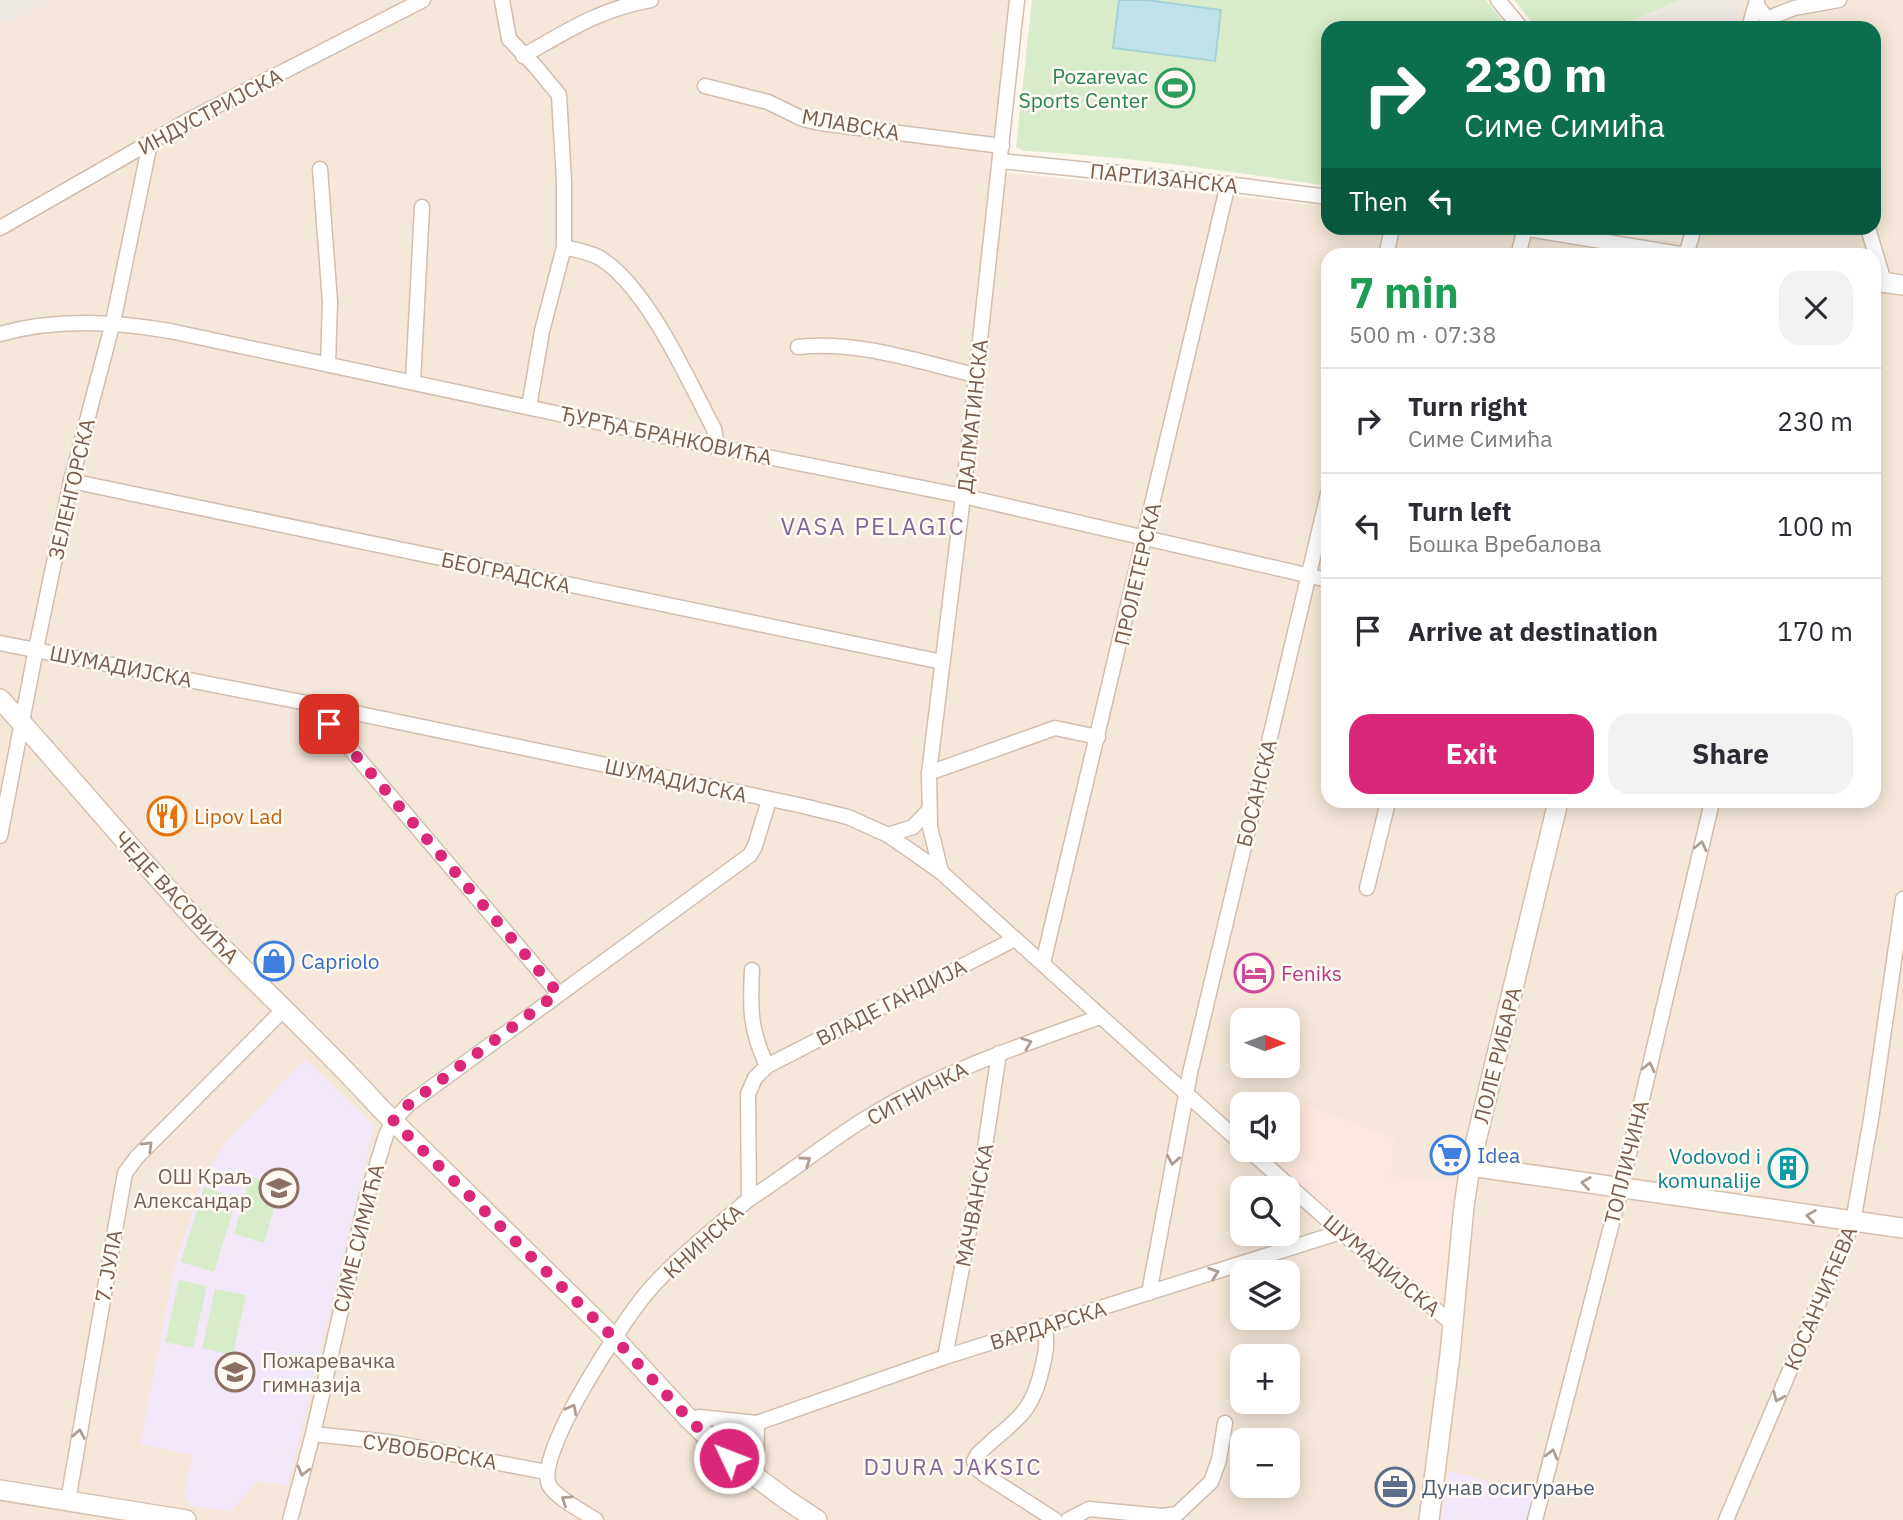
<!DOCTYPE html>
<meta charset="utf-8">
<style>
body{margin:0;font-family:"IBM Plex Sans",sans-serif;background:#f2f2f3;color:#2b2b33;height:100vh;display:flex;flex-direction:column;font-size:26px;white-space:nowrap}
*{box-sizing:border-box;margin:0}
p{font-size:23px;color:#7c7c81}
.icon{flex:none;width:38px;height:38px;fill:none;stroke:currentColor;stroke-width:2;stroke-linecap:round;stroke-linejoin:round}
.map{position:relative;flex:1;overflow:hidden}
.side{position:absolute;left:1321px;top:248px;width:560px;height:560px;display:flex;flex-direction:column;background:#fff;border-radius:21px;box-shadow:0 4px 18px #0003}
.side>*{flex:none}
.top-card{position:absolute;left:1321px;top:21px;width:560px;height:214px;border-radius:21px;box-shadow:0 4px 18px #0003;background:#0b6e4f;color:#fff;overflow:hidden}
.needle{width:46px;rotate:91deg}
.fabs{position:absolute;left:1230px;top:1008px;display:grid;gap:14px}
.fabs a{display:grid;place-items:center;width:70px;height:70px;border-radius:14px;background:#fff;box-shadow:0 4px 18px #0003;font-size:35px}
.pin{position:absolute;display:grid;place-items:center;width:60px;height:60px;color:#fff;margin:-30px;border-radius:14px;box-shadow:0 4px 10px #0006}
.me{position:absolute;width:77px;margin:-38px;rotate:313deg;stroke-linejoin:round;filter:drop-shadow(0 0 5px #0008)}
.turn{display:flex;align-items:center;gap:24px;height:147px;padding:0 28px;font-size:32px}
.turn .icon{width:91px;height:91px;stroke-width:2.5}
.turn b{display:block;font-size:49px;line-height:60px}
.then{display:flex;align-items:center;height:66px;padding:0 28px;background:#0003;gap:14px;font-size:26px}
.round{display:grid;place-items:center;flex:none;width:74px;height:74px;border-radius:21px;background:#f2f2f3}
.headline{display:flex;align-items:center;justify-content:space-between;height:119px;padding:0 28px}
h1{font-size:42px;font-weight:800;line-height:52px;color:#1e9e55}
.primary-button{display:flex;gap:14px;margin-top:auto;padding:14px 28px}
.primary-button a{flex:1;height:80px;border-radius:21px;background:#db2777;color:#fff;font-size:28px;font-weight:800;line-height:80px;text-align:center}
.primary-button a+a{background:#f2f2f3;color:#2b2b33}
ul{padding:0;list-style:none}
li{display:flex;align-items:center;gap:21px;height:105px;padding:0 28px;border-top:2px solid #e1e1e2}
li div{flex:1}
li b{display:block;font-size:26px}
li em{font-style:normal}
.map>svg:first-child{display:block}
</style>
<div class="map">
<svg width="1903" height="1520" viewBox="0 0 1903 1520">
<rect width="100%" height="100%" fill="#fdf6ec"/>
<path fill="#f5e8da" fill-rule="evenodd" d="M55,0H1012L993,171L1328,206V228H1541L1681,242L1685,228H1874V28H1736L1743,0H1903V1520H0V26ZM1328,256H1874V802H1328ZM1242,1020H1288V1066H1242ZM1242,1104H1288V1150H1242ZM1242,1188H1288V1234H1242ZM1242,1272H1288V1318H1242ZM1242,1356H1288V1402H1242ZM1242,1440H1288V1486H1242Z"/>
<path fill="#fde8e0" d="M1303,1104L1394,1138L1391,1177L1456,1181L1447,1293L1444,1297L1436,1299L1277,1167L1285,1150H1288V1141Z"/>
<g fill="#efe9e4">
<path d="M0,0H54L0,26Z"/>
<path d="M1680,0H1743L1736,28H1614Z"/>
</g>
<g fill="#f3e8fa">
<path d="M305,1059L374,1126L288,1486L257,1481L231,1511L191,1506L184,1495L192,1455L140,1444L175,1265L204,1177L225,1143Z"/>
<path d="M1449,1471L1534,1493L1526,1520H1441Z"/>
</g>
<g fill="#d8ecc9">
<path d="M1032,0H1486L1508,28H1328V186C1227,171 1126,156 1024,151L1016,147Z"/>
<path d="M1514,0H1680L1614,28H1537Z"/>
<path d="M250,1176L281,1185L264,1243L234,1234Z"/>
<path d="M204,1187L237,1198L214,1272L181,1262Z"/>
<path d="M179,1280L207,1286L193,1348L165,1342Z"/>
<path d="M215,1289L246,1295L233,1355L202,1348Z"/>
</g>
<path fill="#bfe3e8" stroke="#a5d3da" stroke-width="2" d="M1119,0H1147L1221,10L1215,61L1113,48Z"/>
<g fill="none" stroke-linecap="round" stroke-linejoin="round">
<defs>
<g id="street">
<path d="M502,0L509,39L536,67L559,95L564,182V247"/>
<path d="M1498,0L1521,28"/>
<path d="M1756,4L1774,28"/>
<path d="M1769,18L1794,8L1839,0"/>
<path d="M1749,28L1757,0"/>
<path d="M523,56C567,31 600,9 651,0"/>
<path d="M705,86L768,102L803,119L820,123L1002,146"/>
<path d="M1000,161L1228,184L1328,197"/>
<path d="M320,169L330,302L328,364"/>
<path d="M0,228L189,120L423,0"/>
<path d="M1522,228L1686,255L1694,228"/>
<path d="M1868,228L1884,282"/>
<path d="M1386,256L1392,228"/>
<path d="M1518,256L1525,228"/>
<path d="M0,334C55,318 113,321 170,331L658,435L963,496L1328,580"/>
<path d="M798,347C858,340 919,362 976,375"/>
<path d="M413,382L422,207"/>
<path d="M529,407L542,331L564,247C575,250 590,252 600,258C648,288 688,380 714,429L717,447"/>
<path d="M71,481L942,662"/>
<path d="M0,643L312,704L799,805L848,817L888,835L941,872L1242,1144"/>
<path d="M312,704L558,993"/>
<path d="M929,773L1055,728L1098,737"/>
<path d="M888,835L913,827L929,810"/>
<path d="M0,836L36,649L71,481L113,322L150,143"/>
<path d="M941,872L930,827L929,773L963,496L1017,0"/>
<path d="M1367,888L1388,802"/>
<path d="M1043,963L1228,184"/>
<path d="M767,1066L1015,939"/>
<path d="M1249,1150L1341,1232L1453,1324"/>
<path d="M749,1199C791,1173 830,1139 873,1114C944,1071 1022,1045 1100,1017"/>
<path d="M1149,1293L1190,1073L1328,494"/>
<path d="M1044,1327C1048,1340 1046,1351 1043,1364C1032,1418 1014,1419 978,1454L974,1461L977,1469L985,1475L1055,1520"/>
<path d="M945,1357L985,1147L999,1053"/>
<path d="M689,1419L699,1417L757,1423L945,1357L1341,1232"/>
<path d="M313,1434L389,1442L546,1472"/>
<path d="M756,1478L757,1423"/>
<path d="M68,1501L125,1173L137,1157L284,1009"/>
<path d="M290,1520L313,1434L366,1200L386,1135L393,1121L409,1104L750,855L755,846L769,800"/>
<path d="M596,1520C584,1512 556,1498 549,1485C534,1454 626,1316 650,1289C679,1256 716,1228 749,1199L748,1094L755,1078L767,1066C750,1030 750,1009 752,970"/>
<path d="M1068,1520L1089,1509L1162,1516L1177,1514L1211,1482L1219,1460L1225,1423"/>
<path d="M1535,1520L1621,1188L1712,802"/>
<path d="M1726,1520L1853,1222L1872,1113L1903,899"/>
</g>
<g id="secondary">
<path d="M1686,256H1688"/>
<path d="M1874,281L1903,285"/>
<path d="M0,699C66,771 128,846 194,918C254,983 321,1042 380,1108L615,1339L689,1419L725,1454L787,1500L817,1520"/>
<path d="M1470,1166L1903,1228"/>
<path d="M0,1490L186,1520"/>
<path d="M1429,1520L1450,1354L1464,1206L1470,1166L1558,802"/>
</g>
</defs>
<use href="#street" stroke="#d1beb0" stroke-width="17"/>
<use href="#secondary" stroke="#d6c0b0" stroke-width="22"/>
<use href="#street" stroke="#fff" stroke-width="14"/>
<use href="#secondary" stroke="#fff" stroke-width="19"/>
</g>
<defs><path id="oneway-chevron" d="M-2-3.5L2.5 0L-2 3.5" fill="none" stroke-width="1.6" stroke-linecap="round" stroke-linejoin="round" transform="scale(1.75)"/></defs>
<g stroke="#af9d94">
<use href="#oneway-chevron" transform="translate(1701 846) rotate(-77)"/>
<use href="#oneway-chevron" transform="translate(1027 1043) rotate(-20)"/>
<use href="#oneway-chevron" transform="translate(1649 1067) rotate(-77)"/>
<use href="#oneway-chevron" transform="translate(148 1146) rotate(-45)"/>
<use href="#oneway-chevron" transform="translate(1173 1160) rotate(100)"/>
<use href="#oneway-chevron" transform="translate(806 1161) rotate(-35)"/>
<use href="#oneway-chevron" transform="translate(1586 1183) rotate(-172)"/>
<use href="#oneway-chevron" transform="translate(1811 1216) rotate(-172)"/>
<use href="#oneway-chevron" transform="translate(1214 1273) rotate(-19)"/>
<use href="#oneway-chevron" transform="translate(1778 1397) rotate(113)"/>
<use href="#oneway-chevron" transform="translate(572 1409) rotate(-63)"/>
<use href="#oneway-chevron" transform="translate(79 1434) rotate(-80)"/>
<use href="#oneway-chevron" transform="translate(1552 1454) rotate(-75)"/>
<use href="#oneway-chevron" transform="translate(303 1471) rotate(105)"/>
<use href="#oneway-chevron" transform="translate(566 1500) rotate(-146)"/>
</g>
<g fill="none" stroke-linecap="round" stroke-linejoin="round">
<path stroke="#db2777" stroke-width="12" stroke-dasharray="0 21.6" d="M329,724L558,993L409,1104L393,1121L615,1339L689,1419L729,1458"/>
</g>
<defs>
<symbol id="stadium-ring" viewBox="-11 -11 22 22"><circle r="9.5" fill="#fffaf3" stroke="#2e9e5b" stroke-width="1.5"/><path d="M0-5a6.5 5 0 1 0 0 10a6.5 5 0 1 0 0-10ZM-3.5-1.8h7v3.6h-7Z" fill="#2e9e5b"/></symbol>
<symbol id="restaurant-ring" viewBox="-11 -11 22 22"><circle r="9.5" fill="#fffaf3" stroke="#e8710a" stroke-width="1.5"/><path d="M-5-6h1v4h1v-4h1v4h1v-4h1v5L-1.5 .5V6h-2V.5L-5-1ZM5-6V6H3V1.5H1.5Q1.5-4 5-6Z" fill="#e8710a"/></symbol>
<symbol id="shop-ring" viewBox="-11 -11 22 22"><circle r="9.5" fill="#fffaf3" stroke="#3f7fe0" stroke-width="1.5"/><path d="M-5-2.5h2.3a2.7 3.5 0 0 1 5.4 0H5L5.5 6h-11ZM-1.5-2.5h3a1.5 2.3 0 0 0-3 0Z" fill="#3f7fe0"/></symbol>
<symbol id="hotel-ring" viewBox="-11 -11 22 22"><circle r="9.5" fill="#fffaf3" stroke="#d1479c" stroke-width="1.5"/><path d="M-6-4.5h1.5V1H6V5H4.5V3h-9V5H-6ZM-4 0a1.8 1.8 0 1 1 3.6 0ZM.5 0V-2.5h3Q6-2.5 6 0Z" fill="#d1479c"/></symbol>
<symbol id="supermarket-ring" viewBox="-11 -11 22 22"><circle r="9.5" fill="#fffaf3" stroke="#3f7fe0" stroke-width="1.5"/><path d="M-6-5.5h2.5l.6 2H6L4.5 2H-2.5L-4.4-4H-6ZM-1.5 3.2a1.3 1.3 0 1 0 .1 0ZM3 3.2a1.3 1.3 0 1 0 .1 0Z" fill="#3f7fe0"/></symbol>
<symbol id="building-ring" viewBox="-11 -11 22 22"><circle r="9.5" fill="#fffaf3" stroke="#0f9aa8" stroke-width="1.5"/><path d="M-4-6H4V6H1V3H-1V6H-4ZM-2.5-4.3h1.7v1.8h-1.7ZM.8-4.3h1.7v1.8H.8ZM-2.5-1h1.7V.8h-1.7ZM.8-1h1.7V.8H.8Z" fill="#0f9aa8"/></symbol>
<symbol id="school-ring" viewBox="-11 -11 22 22"><circle r="9.5" fill="#fffaf3" stroke="#8d6e63" stroke-width="1.5"/><path d="M0-5L7-2L0 1L-7-2ZM-4 1L0 2.5L4 1V4Q0 6-4 4Z" fill="#8d6e63"/></symbol>
<symbol id="office-ring" viewBox="-11 -11 22 22"><circle r="9.5" fill="#fffaf3" stroke="#5c6f8a" stroke-width="1.5"/><path d="M-6-3h4V-5.5h4V-3h4V5H-6ZM-1-4.5V-3h2v-1.5ZM-6 0V1H6V0Z" fill="#5c6f8a"/></symbol>
</defs>
<g fill-rule="evenodd">
<use href="#stadium-ring" x="1153" y="66" width="44" height="44"/>
<use href="#restaurant-ring" x="145" y="794" width="44" height="44"/>
<use href="#shop-ring" x="252" y="939" width="44" height="44"/>
<use href="#hotel-ring" x="1232" y="951" width="44" height="44"/>
<use href="#supermarket-ring" x="1428" y="1133" width="44" height="44"/>
<use href="#building-ring" x="1766" y="1146" width="44" height="44"/>
<use href="#school-ring" x="257" y="1166" width="44" height="44"/>
<use href="#school-ring" x="213" y="1350" width="44" height="44"/>
<use href="#office-ring" x="1373" y="1465" width="44" height="44"/>
</g>
<g text-anchor="middle" dominant-baseline="central" stroke-width="5" stroke-linejoin="round" paint-order="stroke">
<g font-size="21" fill="#27864d" stroke="#fffaf3" text-anchor="end">
<text x="1148" y="76">Pozarevac<tspan x="1148" dy="24">Sports Center</tspan></text>
</g>
<g font-size="21" fill="#7a5c4d" stroke="#fffaf3">
<text transform="translate(210 111) rotate(-28)">ИНДУСТРИЈСКА</text>
<text transform="translate(851 124) rotate(10)">МЛАВСКА</text>
<text transform="translate(1164 178) rotate(6)">ПАРТИЗАНСКА</text>
<text transform="translate(972 416) rotate(-84)">ДАЛМАТИНСКА</text>
<text transform="translate(666 435) rotate(12)">ЂУРЂА БРАНКОВИЋА</text>
<text transform="translate(71 489) rotate(-77)">ЗЕЛЕНГОРСКА</text>
<text transform="translate(506 572) rotate(12)">БЕОГРАДСКА</text>
<text transform="translate(1137 574) rotate(-77)">ПРОЛЕТЕРСКА</text>
<text transform="translate(121 666) rotate(11)">ШУМАДИЈСКА</text>
<text transform="translate(676 780) rotate(12)">ШУМАДИЈСКА</text>
<text transform="translate(1256 793) rotate(-76)">БОСАНСКА</text>
<text transform="translate(177 897) rotate(47)">ЧЕДЕ ВАСОВИЋА</text>
<text transform="translate(891 1002) rotate(-27)">ВЛАДЕ ГАНДИЈА</text>
<text transform="translate(1497 1055) rotate(-76)">ЛОЛЕ РИБАРА</text>
<text transform="translate(917 1093) rotate(-28)">СИТНИЧКА</text>
<text transform="translate(1626 1162) rotate(-76)">ТОПЛИЧИНА</text>
<text transform="translate(974 1205) rotate(-79)">МАЧВАНСКА</text>
<text transform="translate(358 1238) rotate(-76)">СИМЕ СИМИЋА</text>
<text transform="translate(703 1241) rotate(-42)">КНИНСКА</text>
<text transform="translate(1382 1265) rotate(40)">ШУМАДИЈСКА</text>
<text transform="translate(108 1266) rotate(-80)">7. ЈУЛА</text>
<text transform="translate(1820 1298) rotate(-67)">КОСАНЧИЋЕВА</text>
<text transform="translate(1048 1325) rotate(-17)">ВАРДАРСКА</text>
<text transform="translate(430 1451) rotate(9)">СУВОБОРСКА</text>
</g>
<g font-size="21" fill="#c56008" stroke="#fffaf3" text-anchor="start">
<text x="194" y="816">Lipov Lad</text>
</g>
<g font-size="21" fill="#366cbe" stroke="#fffaf3" text-anchor="start">
<text x="301" y="961">Capriolo</text>
<text x="1477" y="1155">Idea</text>
</g>
<g font-size="21" fill="#b23c85" stroke="#fffaf3" text-anchor="start">
<text x="1281" y="973">Feniks</text>
</g>
<g font-size="21" fill="#0d838f" stroke="#fffaf3" text-anchor="end">
<text x="1761" y="1156">Vodovod i<tspan x="1761" dy="24">komunalije</tspan></text>
</g>
<g font-size="21" fill="#785e54" stroke="#fffaf3" text-anchor="end">
<text x="252" y="1176">ОШ Краљ<tspan x="252" dy="24">Александар</tspan></text>
<text x="262" y="1360" text-anchor="start">Пожаревачка<tspan x="262" dy="24">гимназија</tspan></text>
</g>
<g font-size="21" fill="#4e5e75" stroke="#fffaf3" text-anchor="start">
<text x="1422" y="1487">Дунав осигурање</text>
</g>
<g font-size="23" letter-spacing="2" fill="#846695" stroke="#fffaf3">
<text x="953" y="1466">DJURA JAKSIC</text>
</g>
<g font-size="24" letter-spacing="2" fill="#846695" stroke="#fffaf3">
<text x="873" y="526">VASA PELAGIC</text>
</g>
</g>
</svg>
<div class="fabs">
<a><svg class="needle" viewBox="-14 -14 28 28"><path d="M0-13l5 13h-10z" fill="#e53935"/><path d="M0 13l5-13h-10z" fill="#7c7c81"/></svg></a>
<a><svg class="icon" aria-label="sound" viewBox="0 0 24 24"><path d="M4 9h4l5-4v14l-5-4H4zM17 9q2 3 0 6"/></svg></a>
<a><svg class="icon" aria-label="search" viewBox="0 0 24 24"><circle cx="10" cy="10" r="6"/><path d="M15 15l6 6"/></svg></a>
<a><svg class="icon" aria-label="layers" viewBox="0 0 24 24"><path d="M12 4l9 5-9 5-9-5zM3 14l9 5 9-5"/></svg></a>
<a>+</a>
<a>−</a>
</div>
<div class="pin" style="left:329px;top:724px;background:#d93025"><svg class="icon" aria-label="arrive" viewBox="0 0 24 24"><path d="M6 21V4h12l-3 4 3 4H6"/></svg></div>
<svg class="me" style="left:729px;top:1458px" viewBox="-20 -20 40 40"><circle r="17" fill="#db2777" stroke="#fff" stroke-width="3"/><path d="M0-11L8 9 0 5-8 9z" fill="#fff"/></svg>
<div class="top-card">
<div class="turn"><svg class="icon" aria-label="right" viewBox="0 0 24 24"><path d="M7 20v-9h11M14 6l5 5-5 5"/></svg><div><b>230 m</b>Симе Симића</div></div>
<div class="then">Then<svg class="icon" aria-label="left" viewBox="0 0 24 24"><path d="M17 20v-9H6M10 6l-5 5 5 5"/></svg></div>
</div>
<section class="side">
<div class="headline"><div><h1>7 min</h1><p>500 m · 07:38</p></div><a class="round"><svg class="icon" aria-label="close" viewBox="0 0 24 24"><path d="M6 6l12 12M18 6L6 18"/></svg></a></div>
<ul>
<li><svg class="icon" aria-label="right" viewBox="0 0 24 24"><path d="M7 20v-9h11M14 6l5 5-5 5"/></svg><div><b>Turn right</b><p>Симе Симића</p></div><em>230 m</em></li>
<li><svg class="icon" aria-label="left" viewBox="0 0 24 24"><path d="M17 20v-9H6M10 6l-5 5 5 5"/></svg><div><b>Turn left</b><p>Бошка Вребалова</p></div><em>100 m</em></li>
<li><svg class="icon" aria-label="arrive" viewBox="0 0 24 24"><path d="M6 21V4h12l-3 4 3 4H6"/></svg><div><b>Arrive at destination</b></div><em>170 m</em></li>
</ul>
<div class="primary-button"><a>Exit</a><a>Share</a></div>
</section>
</div>
